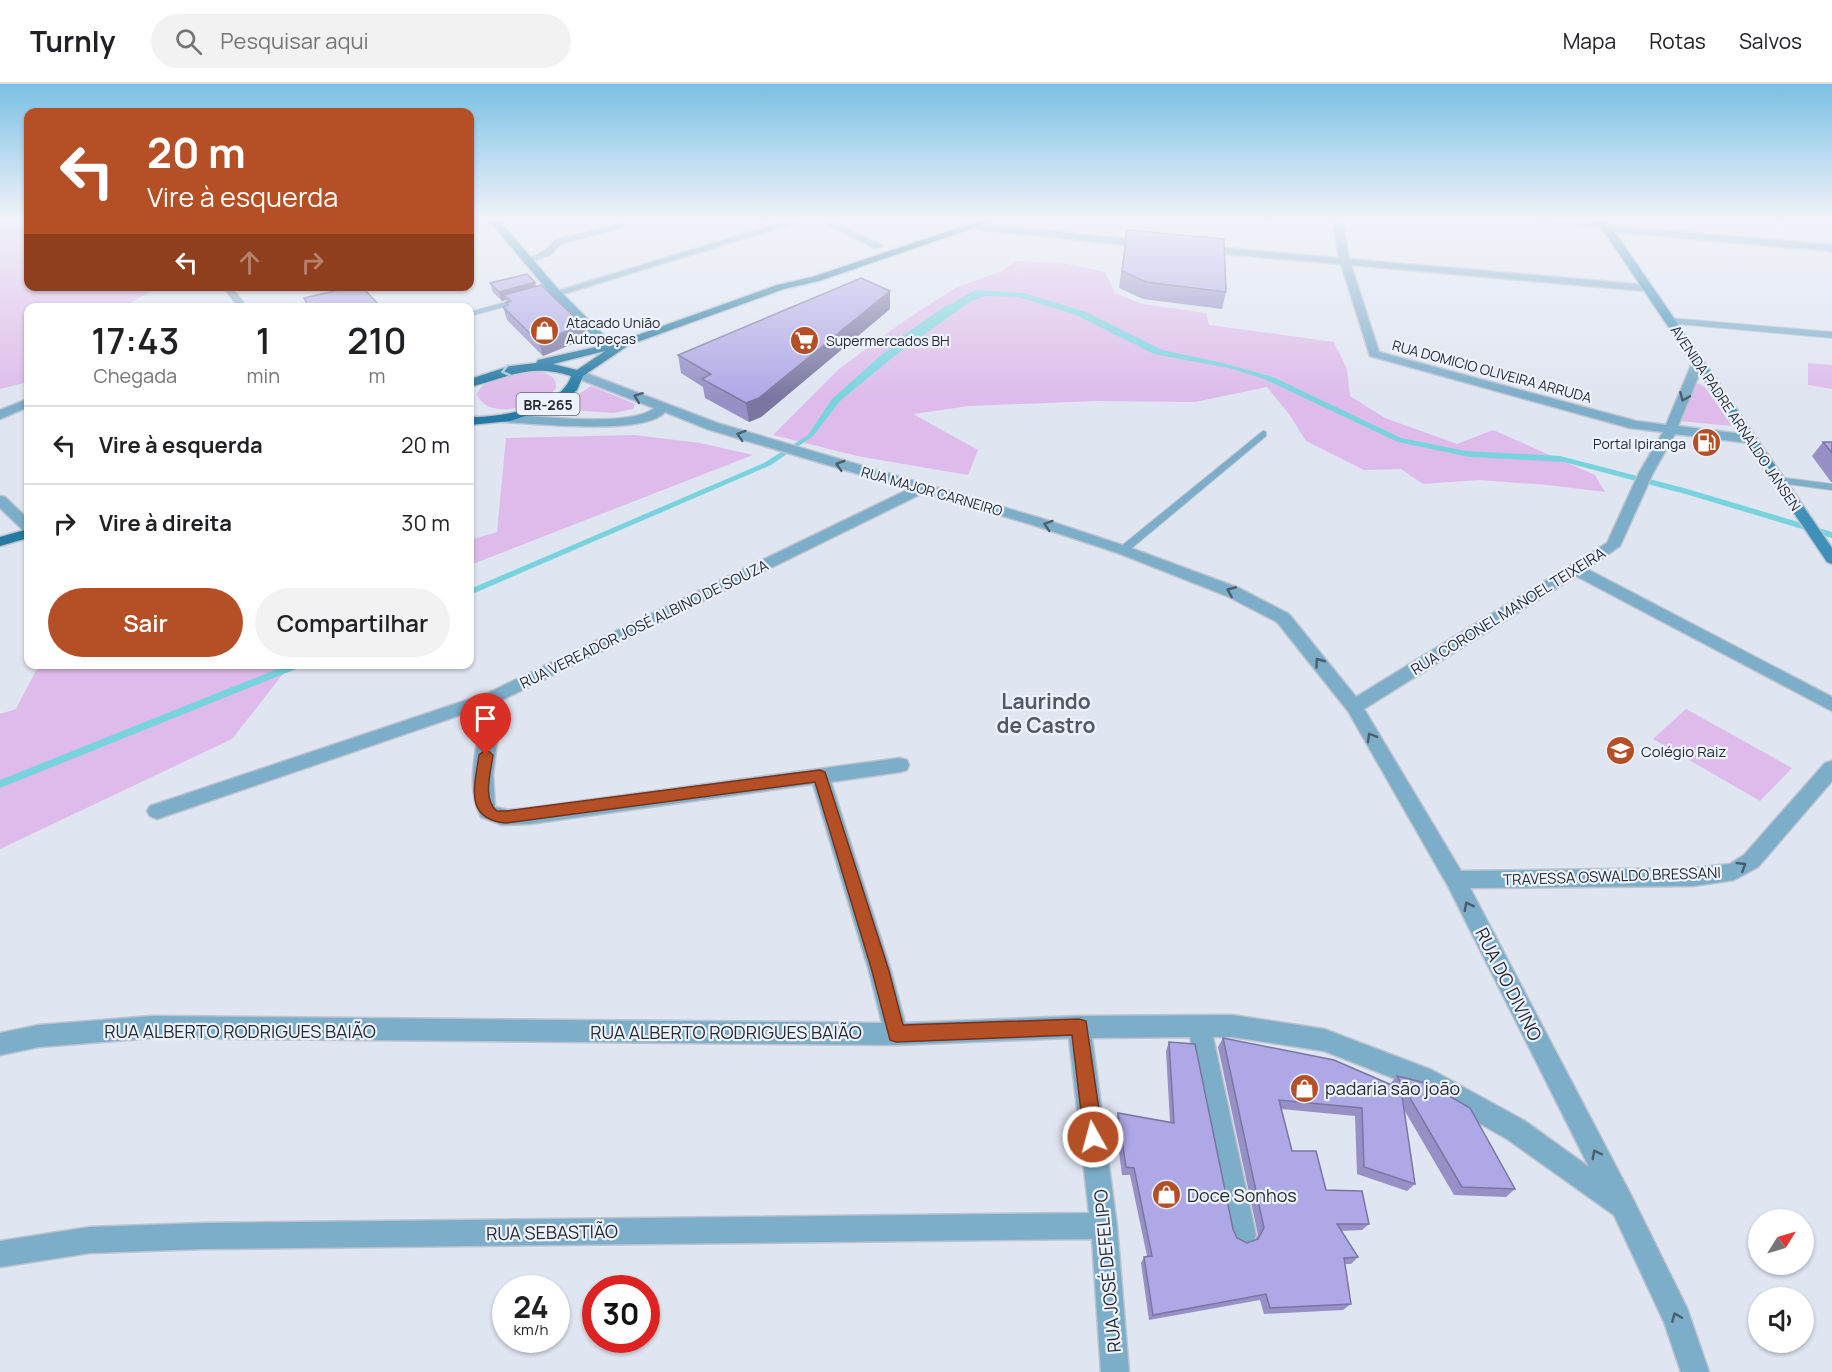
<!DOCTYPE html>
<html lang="pt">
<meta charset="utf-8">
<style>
body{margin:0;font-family:Manrope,sans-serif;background:#f2f2f2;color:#202124;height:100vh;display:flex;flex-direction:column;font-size:22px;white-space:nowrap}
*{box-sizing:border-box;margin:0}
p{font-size:20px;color:#757577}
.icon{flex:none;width:33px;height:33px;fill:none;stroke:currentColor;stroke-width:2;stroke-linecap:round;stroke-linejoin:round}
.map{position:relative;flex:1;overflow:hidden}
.side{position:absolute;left:24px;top:219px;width:450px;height:366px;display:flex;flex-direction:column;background:#fff;border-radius:12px;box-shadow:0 2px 4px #0004}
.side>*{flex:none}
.hud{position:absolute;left:24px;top:24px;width:450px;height:183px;border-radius:12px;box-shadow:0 2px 4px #0004;background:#b54f26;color:#fff;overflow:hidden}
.needle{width:39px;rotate:53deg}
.buttons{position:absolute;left:1748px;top:1125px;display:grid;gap:12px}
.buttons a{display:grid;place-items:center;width:66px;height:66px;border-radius:50%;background:#fff;box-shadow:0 2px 4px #0004;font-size:30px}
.speed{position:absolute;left:492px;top:1191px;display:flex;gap:12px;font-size:30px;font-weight:700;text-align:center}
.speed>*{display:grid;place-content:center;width:78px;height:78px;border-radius:50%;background:#fff;box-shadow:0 2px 4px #0004;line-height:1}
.speed small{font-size:15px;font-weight:400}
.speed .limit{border:9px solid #d22;background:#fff;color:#111}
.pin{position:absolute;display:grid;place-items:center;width:51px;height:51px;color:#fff;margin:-62px -26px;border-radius:50% 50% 50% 0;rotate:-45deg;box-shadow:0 0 6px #0007}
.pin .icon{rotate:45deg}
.me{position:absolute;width:66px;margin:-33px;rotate:353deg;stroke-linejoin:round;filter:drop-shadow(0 0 4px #0008)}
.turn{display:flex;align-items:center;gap:21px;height:126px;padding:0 24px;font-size:27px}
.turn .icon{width:78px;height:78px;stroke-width:2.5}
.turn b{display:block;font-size:42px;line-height:51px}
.lanes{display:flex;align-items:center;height:57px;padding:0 24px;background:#0003;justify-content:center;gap:30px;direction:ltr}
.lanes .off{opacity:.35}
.eta{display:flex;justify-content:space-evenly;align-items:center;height:102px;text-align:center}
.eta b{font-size:36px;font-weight:600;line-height:42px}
.action{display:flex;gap:12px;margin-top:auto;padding:12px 24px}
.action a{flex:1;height:69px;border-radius:36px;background:#b54f26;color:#fff;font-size:24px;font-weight:600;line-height:69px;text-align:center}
.action a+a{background:#f2f2f2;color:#202124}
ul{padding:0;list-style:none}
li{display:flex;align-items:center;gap:18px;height:78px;padding:0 24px;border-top:2px solid #e0e0e0}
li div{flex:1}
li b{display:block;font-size:22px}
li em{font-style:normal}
header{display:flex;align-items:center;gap:36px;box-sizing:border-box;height:84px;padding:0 30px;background:#fff;border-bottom:2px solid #e0e0e0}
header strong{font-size:28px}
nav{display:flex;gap:33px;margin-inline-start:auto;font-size:21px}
.search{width:420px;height:54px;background:#f2f2f2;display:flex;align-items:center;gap:15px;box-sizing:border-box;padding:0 21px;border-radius:33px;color:#757577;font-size:22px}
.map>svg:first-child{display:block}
</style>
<header>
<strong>Turnly</strong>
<div class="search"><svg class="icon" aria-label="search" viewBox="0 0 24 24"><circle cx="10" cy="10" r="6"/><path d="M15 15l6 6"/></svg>Pesquisar aqui</div>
<nav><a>Mapa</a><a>Rotas</a><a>Salvos</a></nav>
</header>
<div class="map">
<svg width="1832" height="1288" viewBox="0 0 1832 1288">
<rect width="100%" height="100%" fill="#dfe5f1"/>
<g fill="#debbea">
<path d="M0,134H28V202L158,203L123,223L28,224V298L0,305Z"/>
<path d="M1017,177L1068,180L1105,188L1115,209L1142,220L1206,229L1209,241L1334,258L1347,285L1350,312L1385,334L1457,360L1493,346L1595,391L1605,408L1548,401L1478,396L1423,400L1401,385L1364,386L1306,357L1289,330L1267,303L1195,318L1095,317L969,322L913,330L978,366L968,391L857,372L773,351L839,285L904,237L957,203L1000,188Z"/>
<path d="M1808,279L1832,281V305L1808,301Z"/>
<path d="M535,287C546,289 557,291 556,304C543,322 486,338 477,310C487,289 515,288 535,287Z"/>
<path d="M1699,300L1704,302L1732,342L1679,337L1694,301Z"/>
<path d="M591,302L635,320L633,325L614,329L557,325Z"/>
<path d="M634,351L700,359L753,371L470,481V456L497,448L506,354Z"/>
<path d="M39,581H290L232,655L0,765V630L16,625Z"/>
<path d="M1686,625L1792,684L1760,717L1653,655Z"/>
</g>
<g fill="#78d3de">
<path d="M975,206L1024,209L1086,228L1162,266L1223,279L1273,293L1401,354L1466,367L1560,372L1684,404L1832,448V454L1689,411L1564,378L1470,373L1398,358L1264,295L1229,284L1154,270L1076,231L1018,213L986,212L971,217L893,273L840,317L813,352L771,381L470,511V505L764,379L808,351L832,315L880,272L957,216Z"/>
<path d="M290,580L306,581L0,704V696Z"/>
</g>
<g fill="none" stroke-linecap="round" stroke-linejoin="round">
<path stroke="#78d3de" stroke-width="4.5" d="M892,266L899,257L948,223"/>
<defs>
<g id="lane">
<path d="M615,134H622L625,139L621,144L561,160L550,171L530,178L526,176L544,167L555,156L615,140L617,139Z"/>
<path d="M222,202H231L248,224H239Z"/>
<path d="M523,213L527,215L526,217L470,232V228Z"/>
<path d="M1670,234L1832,248V254L1667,239V235Z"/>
<path d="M1263,347L1266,348V352L1127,468H1119V464Z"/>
<path d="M1777,393L1832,400V406L1773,398L1772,396Z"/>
</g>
<g id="street">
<path d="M796,134H811L560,211H552L551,209Z"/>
<path d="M813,134H826L883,162L875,164Z"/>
<path d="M1332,134H1342L1349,175L1646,201L1651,204L1646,207L1351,181L1379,268L1636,337L1666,341L1692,279L1698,275L1704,279L1678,342L1749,351L1756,355L1749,359L1675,350L1653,389L1620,462L1587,485L1832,613V627L1576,492L1364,625L1461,787L1693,784L1730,780L1744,771L1825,679L1832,677V697L1758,783L1734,796L1693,802L1470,804L1632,1113L1687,1224L1709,1288H1681L1664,1238L1614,1131L1507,1055L1416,1003L1324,967L1232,953H1213L1256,1151L1252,1160L1243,1164L1234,1160L1230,1151L1190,953L1092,954L1117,1142L1129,1288H1101L1092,1155L203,1165L90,1169L0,1183V1157L90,1143L203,1139L1089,1129L1069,954L896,961L152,954L39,963L0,971V949L39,941L152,932L882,939L869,887L813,700L529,740L502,741L481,733C464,702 478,657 484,623L157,735L150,732L147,727L150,722L488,609L909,405L707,345L665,328C644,352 537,339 504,338L498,334L504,330C536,332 632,344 654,324L574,293L572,290L578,286L717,339L1040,434L1128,463L1239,504L1289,530L1356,613L1607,459L1639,389L1663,348L1630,344L1370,272L1341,180L1202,168L1197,165L1202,162L1339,174ZM923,409L1030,440L1118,469L1227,512L1277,538L1348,627L1448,802L1589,1083L1525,1037L1432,986L1324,945L1232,931L1079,932L905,939L891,887L831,698L900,688L907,686L909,681L907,676L900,674L529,724L508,726L495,723L493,691L502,616Z"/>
<path d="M1521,134L1603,137L1608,140L1603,143L1526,137Z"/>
<path d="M968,139L1148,157L1153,160L1148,163L965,144V140Z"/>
<path d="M1607,142L1832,161V167L1604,147V143Z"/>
<path d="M28,315V323L0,335V326Z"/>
<path d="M0,412L5,413L28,435V447L23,446L0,424Z"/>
</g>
<g id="secondary">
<path d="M487,134H497L558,205L617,264V268H609L550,209Z"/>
<path d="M1595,134H1605L1832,464V480L1827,478Z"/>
</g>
<g id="primary">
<path d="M988,134H1002L819,197L784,205L629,261L583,292L577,306L559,321L510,337L470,341V333C499,333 561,325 571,292C531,279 508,293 470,303V295L510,282L536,279L538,276L618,258L777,201L812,193ZM605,267L577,286L553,280Z"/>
<path d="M28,445V454L0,462V453Z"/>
</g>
</defs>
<use href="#lane" stroke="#bec3ce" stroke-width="2"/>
<use href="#street" stroke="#bec3ce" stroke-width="3"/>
<use href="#secondary" stroke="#bec3ce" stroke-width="3"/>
<use href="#primary" stroke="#bec3ce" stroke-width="3"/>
<use href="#lane" fill="#7cadc9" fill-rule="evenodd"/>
<use href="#street" fill="#7cadc9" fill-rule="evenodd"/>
<use href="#secondary" fill="#3f91ba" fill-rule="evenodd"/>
<use href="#primary" fill="#247aa2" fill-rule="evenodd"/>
</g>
<g fill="#9690c6">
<path d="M1127,146L1226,208L1222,225L1143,215L1119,204Z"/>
<path d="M490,199L536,203L587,254L543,272L507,236L503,223L507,222L506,216L502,217L493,208Z"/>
<path d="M890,207V225L761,333L749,338L705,314L703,303L681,289L678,271Z"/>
<path d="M1823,358H1832V398H1831L1812,372Z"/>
<path d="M1223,954L1390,1000L1397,992L1515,1105L1506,1113L1454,1111L1403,1024L1415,1100L1407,1107L1357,1090L1355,1032L1281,1025L1292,1067L1326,1106L1369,1140L1362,1146L1341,1147L1358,1173L1351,1180H1345L1351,1220L1343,1226L1264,1230L1260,1216L1149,1236L1141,1179L1144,1173L1147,1172L1130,1091H1122L1115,1037L1118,1029L1170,1038L1166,967L1169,958L1233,1145L1237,1154L1247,1159L1255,1156L1258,1151L1218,963Z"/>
</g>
<g fill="#7a76a1">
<path d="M535,198L537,207L504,211L506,216L502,217L499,208Z"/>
<path d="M890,207V225L761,333L749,338L746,319Z"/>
<path d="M583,241L587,254L543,272L539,258Z"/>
</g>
<g fill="#afa8e6" stroke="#7a76a1" stroke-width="1.5">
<path d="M1127,146L1224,155L1226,208L1146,198L1122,187Z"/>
<path d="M527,190L535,198L499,208L490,199Z"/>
<path d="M861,194L890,207L759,314L746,319L702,295L711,290L678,271Z"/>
<path d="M541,201L583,241L539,258L503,223L508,221L506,219L511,217L504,211Z"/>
<path d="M356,202H361L382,224H309L304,214Z"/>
<path d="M1823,358H1832V369Z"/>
<path d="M1223,954L1334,976L1401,1005L1415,1100L1364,1083L1362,1024L1279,1016L1292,1067H1316L1326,1106L1362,1107L1369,1140H1337L1358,1173L1344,1174L1351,1220L1270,1224L1266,1210L1153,1231L1144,1173L1152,1172L1134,1084L1126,1083L1118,1029L1174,1039L1169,958L1195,960L1233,1145L1237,1154L1247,1159L1258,1155L1264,1144Z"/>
<path d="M1397,992L1429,1000L1470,1024L1515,1105L1462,1103Z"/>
</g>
<defs><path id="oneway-chevron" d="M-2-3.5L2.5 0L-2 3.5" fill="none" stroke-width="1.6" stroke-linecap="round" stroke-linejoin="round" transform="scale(1.5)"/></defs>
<use stroke="#a6c9de" href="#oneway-chevron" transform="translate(506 287) rotate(166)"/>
<g stroke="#4a5e6c">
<use href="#oneway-chevron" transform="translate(638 313) rotate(-159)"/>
<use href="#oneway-chevron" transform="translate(1684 313) rotate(113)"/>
<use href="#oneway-chevron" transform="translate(741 351) rotate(-162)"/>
<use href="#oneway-chevron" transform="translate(840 381) rotate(-164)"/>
<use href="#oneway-chevron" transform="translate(1048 441) rotate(-162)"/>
<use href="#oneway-chevron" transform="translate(1231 507) rotate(-157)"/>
<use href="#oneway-chevron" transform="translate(1319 578) rotate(-127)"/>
<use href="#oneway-chevron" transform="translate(1371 653) rotate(-120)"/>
<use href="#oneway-chevron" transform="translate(1742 782) rotate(-32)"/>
<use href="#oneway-chevron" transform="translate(1468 822) rotate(-117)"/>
<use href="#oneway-chevron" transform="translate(1596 1070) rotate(-117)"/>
<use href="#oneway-chevron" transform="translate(1676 1233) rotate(-113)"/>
</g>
<linearGradient id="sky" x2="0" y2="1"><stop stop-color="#7bc0e4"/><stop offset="0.43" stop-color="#f1f3f9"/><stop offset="1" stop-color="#f1f3f9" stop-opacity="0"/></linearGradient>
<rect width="1832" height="314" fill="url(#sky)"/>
<path fill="#b54f26" stroke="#763319" stroke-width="1.5" d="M486,665L493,671C491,687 482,716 497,727H506L820,686L825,688L889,887L903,941L1079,935L1086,937L1103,1053L1100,1060L1093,1063L1087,1060L1084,1053L1072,951L896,958L890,956L872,887L815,698L506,739C463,735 475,701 479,671Z"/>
<defs>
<symbol id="shop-disc" viewBox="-11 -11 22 22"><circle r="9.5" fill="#b54f26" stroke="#ecf3fe"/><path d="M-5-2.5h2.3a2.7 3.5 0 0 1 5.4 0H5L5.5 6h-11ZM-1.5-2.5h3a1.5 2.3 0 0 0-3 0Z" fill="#fff"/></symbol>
<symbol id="supermarket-disc" viewBox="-11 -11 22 22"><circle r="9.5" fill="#b54f26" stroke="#ecf3fe"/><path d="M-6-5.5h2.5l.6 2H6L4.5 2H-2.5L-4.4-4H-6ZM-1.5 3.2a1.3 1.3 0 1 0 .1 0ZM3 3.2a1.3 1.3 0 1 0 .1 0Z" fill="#fff"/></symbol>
<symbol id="fuel-disc" viewBox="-11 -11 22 22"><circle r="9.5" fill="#b54f26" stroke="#ecf3fe"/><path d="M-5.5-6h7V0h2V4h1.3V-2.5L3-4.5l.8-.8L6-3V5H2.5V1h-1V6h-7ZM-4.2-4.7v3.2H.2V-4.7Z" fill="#fff"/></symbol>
<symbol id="school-disc" viewBox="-11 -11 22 22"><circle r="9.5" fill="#b54f26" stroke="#ecf3fe"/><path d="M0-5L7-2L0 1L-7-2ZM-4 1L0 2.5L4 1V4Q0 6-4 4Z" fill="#fff"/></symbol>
</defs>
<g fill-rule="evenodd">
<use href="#shop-disc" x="528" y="230" width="33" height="33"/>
<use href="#supermarket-disc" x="788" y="240" width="33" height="33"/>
<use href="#fuel-disc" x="1690" y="342" width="33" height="33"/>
<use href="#school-disc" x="1604" y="650" width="33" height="33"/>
<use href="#shop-disc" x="1288" y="988" width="33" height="33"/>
<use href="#shop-disc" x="1150" y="1094" width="33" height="33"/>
</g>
<g text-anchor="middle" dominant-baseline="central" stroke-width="4.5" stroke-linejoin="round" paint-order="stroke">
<g font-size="14" fill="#282a2e" stroke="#ecf3fe" text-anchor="start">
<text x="566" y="238">Atacado União<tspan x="566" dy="16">Autopeças</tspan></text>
<text x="826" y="256">Supermercados BH</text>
<text x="1686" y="359" text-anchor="end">Portal Ipiranga</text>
</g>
<g font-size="14" fill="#282a2e" stroke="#ecf3fe">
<text transform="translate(1492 287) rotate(15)">RUA DOMICIO OLIVEIRA ARRUDA</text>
<text transform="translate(1736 334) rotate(56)">AVENIDA PADRE ARNALDO JANSEN</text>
<text transform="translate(932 407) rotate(16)">RUA MAJOR CARNEIRO</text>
</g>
<rect fill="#ecf3fe" stroke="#63666c" stroke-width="1.5" x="516.5" y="309" width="63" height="22" rx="4.5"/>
<g font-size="14" font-weight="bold" fill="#282a2e">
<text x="548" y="320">BR-265</text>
</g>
<g font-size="15" fill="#282a2e" stroke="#ecf3fe">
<text transform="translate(1508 527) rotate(-32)">RUA CORONEL MANOEL TEIXEIRA</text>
<text transform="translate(644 540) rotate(-26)">RUA VEREADOR JOSÉ ALBINO DE SOUZA</text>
<text transform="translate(1612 792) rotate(-2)">TRAVESSA OSWALDO BRESSANI</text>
</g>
<g font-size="15" fill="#282a2e" stroke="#ecf3fe" text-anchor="start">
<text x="1641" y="667">Colégio Raiz</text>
</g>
<g font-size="18" fill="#282a2e" stroke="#ecf3fe">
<text transform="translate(1509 900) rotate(63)">RUA DO DIVINO</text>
<text x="240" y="947">RUA ALBERTO RODRIGUES BAIÃO</text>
<text x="726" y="948">RUA ALBERTO RODRIGUES BAIÃO</text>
<text transform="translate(552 1148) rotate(-1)">RUA SEBASTIÃO</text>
<text transform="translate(1107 1187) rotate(-95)">RUA JOSÉ DEFELIPO</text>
</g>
<g font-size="18" fill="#282a2e" stroke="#ecf3fe" text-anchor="start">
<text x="1325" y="1004">padaria são joão</text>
<text x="1187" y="1111">Doce Sonhos</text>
</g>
<g font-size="21" font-weight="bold" fill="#535862" stroke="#ecf3fe">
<text x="1046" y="617">Laurindo<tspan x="1046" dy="24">de Castro</tspan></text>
</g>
</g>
</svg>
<div class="buttons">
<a><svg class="needle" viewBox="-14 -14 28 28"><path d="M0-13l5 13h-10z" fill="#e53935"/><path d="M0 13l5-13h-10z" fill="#757577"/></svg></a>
<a><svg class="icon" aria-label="sound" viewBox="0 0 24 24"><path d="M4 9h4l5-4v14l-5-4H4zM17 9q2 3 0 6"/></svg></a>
</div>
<div class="speed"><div>24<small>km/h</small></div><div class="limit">30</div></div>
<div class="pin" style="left:486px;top:671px;background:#d93025"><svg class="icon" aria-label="arrive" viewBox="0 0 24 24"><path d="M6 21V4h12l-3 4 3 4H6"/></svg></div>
<svg class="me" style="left:1093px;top:1053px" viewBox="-20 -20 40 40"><circle r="17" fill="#b54f26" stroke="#fff" stroke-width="3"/><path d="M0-11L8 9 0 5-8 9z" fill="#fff"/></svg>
<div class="hud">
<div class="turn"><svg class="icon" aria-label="left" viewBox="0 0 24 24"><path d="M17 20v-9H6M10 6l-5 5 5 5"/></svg><div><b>20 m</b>Vire à esquerda</div></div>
<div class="lanes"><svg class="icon" aria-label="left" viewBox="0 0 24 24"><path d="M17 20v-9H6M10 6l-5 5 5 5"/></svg><svg class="icon off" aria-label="ahead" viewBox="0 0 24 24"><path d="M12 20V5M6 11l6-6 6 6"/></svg><svg class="icon off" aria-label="right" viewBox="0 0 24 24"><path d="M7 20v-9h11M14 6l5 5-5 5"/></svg></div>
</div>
<section class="side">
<div class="eta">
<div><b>17:43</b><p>Chegada</p></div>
<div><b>1</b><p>min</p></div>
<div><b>210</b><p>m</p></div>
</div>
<ul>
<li><svg class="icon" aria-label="left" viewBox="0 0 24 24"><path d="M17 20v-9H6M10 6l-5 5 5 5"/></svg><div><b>Vire à esquerda</b></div><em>20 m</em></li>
<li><svg class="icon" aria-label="right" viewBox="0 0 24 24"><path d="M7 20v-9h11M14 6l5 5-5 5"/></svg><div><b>Vire à direita</b></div><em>30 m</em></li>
</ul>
<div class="action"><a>Sair</a><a>Compartilhar</a></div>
</section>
</div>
